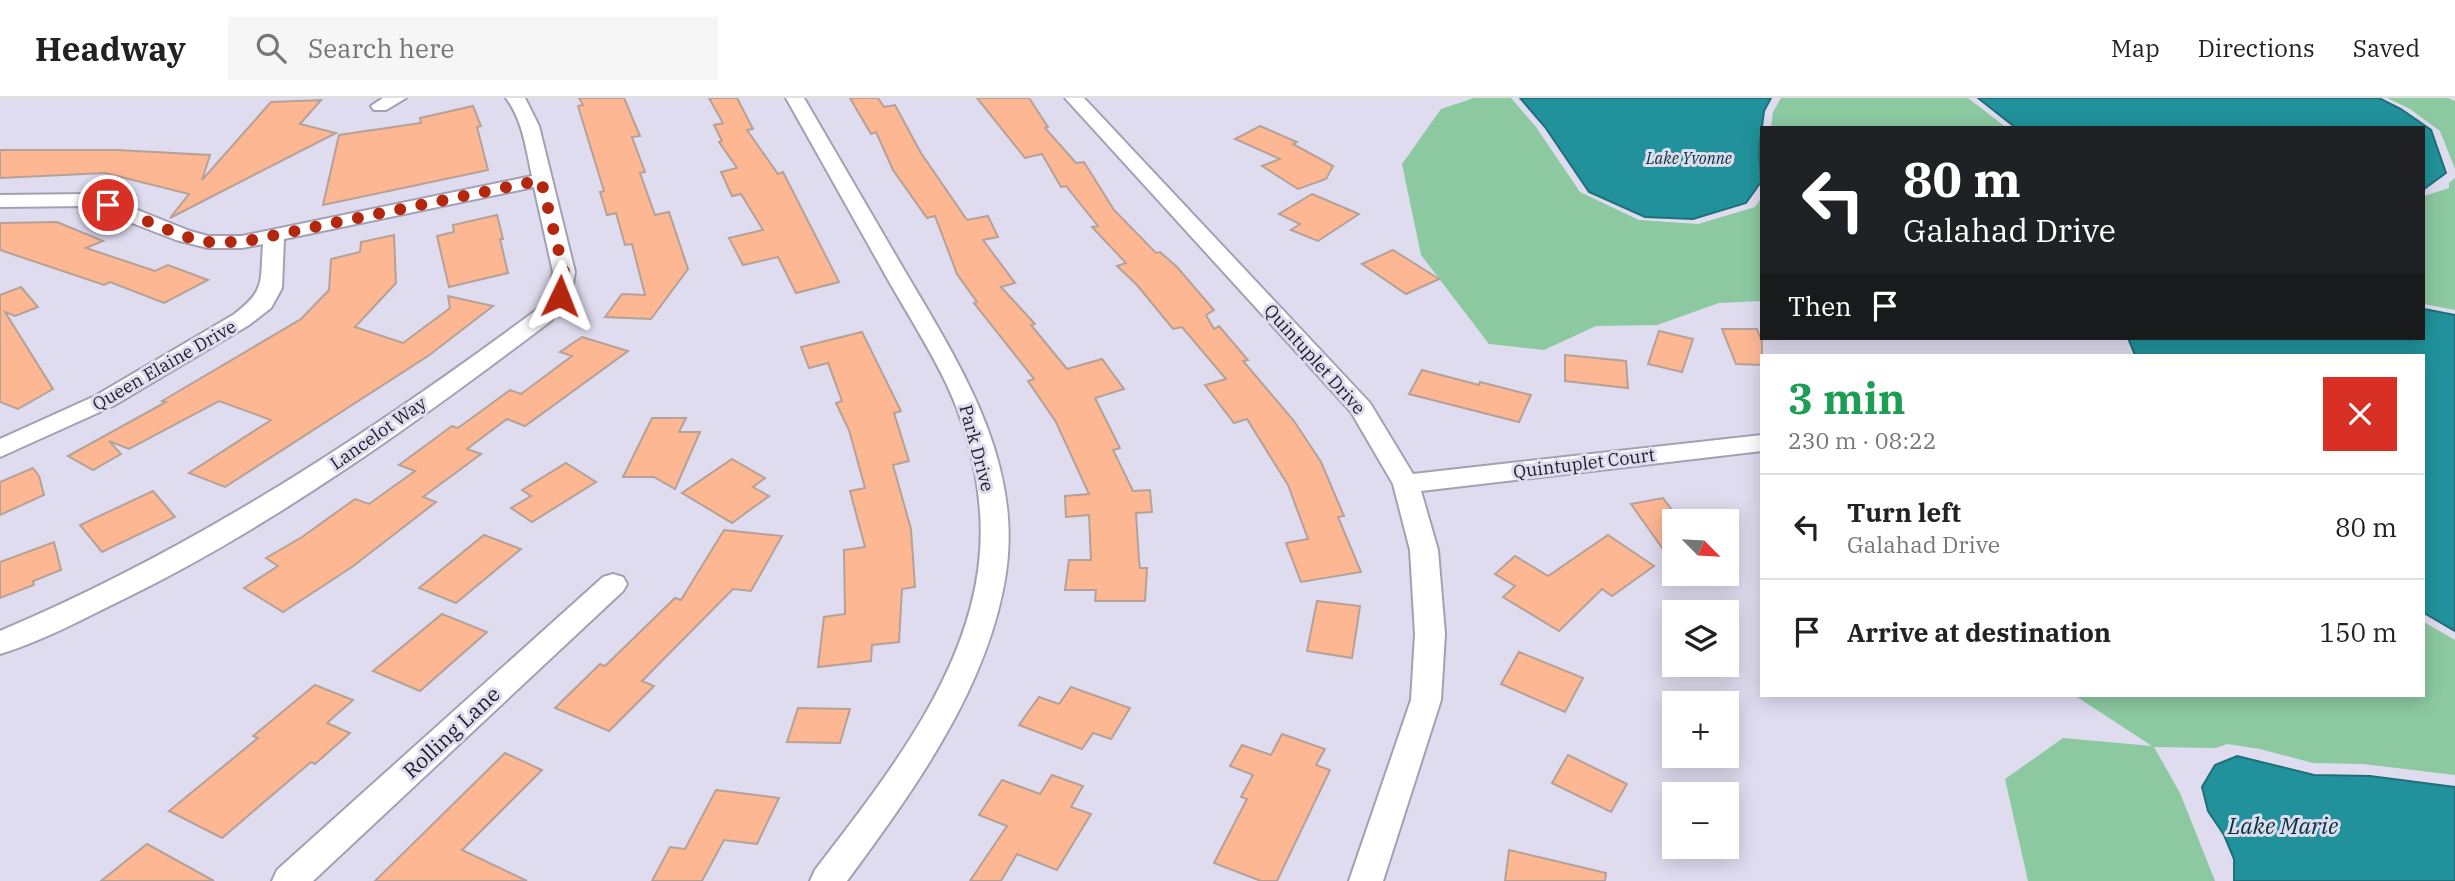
<!DOCTYPE html>
<meta charset="utf-8">
<style>
body{margin:0;font-family:"IBM Plex Serif",serif;background:#f6f6f6;color:#222;height:100vh;display:flex;flex-direction:column;font-size:26px;white-space:nowrap}
*{box-sizing:border-box;margin:0}
p{font-size:23px;color:#767676}
.icon{flex:none;width:38px;height:38px;fill:none;stroke:currentColor;stroke-width:2;stroke-linecap:round;stroke-linejoin:round}
.map{position:relative;flex:1;overflow:hidden}
.drawer{position:absolute;left:1760px;top:256px;width:665px;height:343px;display:flex;flex-direction:column;background:#fff;border-radius:0px;box-shadow:0 4px 18px #0003}
.drawer>*{flex:none}
.banner{position:absolute;left:1760px;top:28px;width:665px;height:214px;border-radius:0px;box-shadow:0 4px 18px #0003;background:#202124;color:#fff;overflow:hidden}
.needle{width:46px;rotate:114deg}
.tools{position:absolute;left:1662px;top:411px;display:grid;gap:14px}
.tools a{display:grid;place-items:center;width:77px;height:77px;border-radius:0px;background:#fff;box-shadow:0 4px 18px #0003;font-size:35px}
.pin{position:absolute;display:grid;place-items:center;width:60px;height:60px;color:#fff;margin:-30px;border:4px solid #fff;border-radius:50%;box-shadow:0 2px 7px #0007}
.me{position:absolute;width:77px;margin:-38px;rotate:2deg;stroke-linejoin:round;filter:drop-shadow(0 0 5px #0008)}
.turn{display:flex;align-items:center;gap:24px;height:147px;padding:0 28px;font-size:32px}
.turn .icon{width:91px;height:91px;stroke-width:2.5}
.turn b{display:block;font-size:49px;line-height:60px}
.then{display:flex;align-items:center;height:66px;padding:0 28px;background:#0003;gap:14px;font-size:26px}
.round{display:grid;place-items:center;flex:none;width:74px;height:74px;border-radius:0px;background:#f6f6f6}
.head{display:flex;align-items:center;justify-content:space-between;height:119px;padding:0 28px}
h1{font-size:42px;font-weight:700;line-height:52px;color:#1e9e55}
ul{padding:0;list-style:none}
li{display:flex;align-items:center;gap:21px;height:105px;padding:0 28px;border-top:2px solid #e0e0e0}
li div{flex:1}
li b{display:block;font-size:26px}
li em{font-style:normal}
header{display:flex;align-items:center;gap:42px;box-sizing:border-box;height:98px;padding:0 35px;background:#fff;border-bottom:2px solid #e0e0e0}
header strong{font-size:33px}
nav{display:flex;gap:38px;margin-inline-start:auto;font-size:24px}
.search{width:490px;height:63px;background:#f6f6f6;display:flex;align-items:center;gap:18px;box-sizing:border-box;padding:0 24px;border-radius:0px;color:#767676;font-size:26px}
.map>svg:first-child{display:block}
</style>
<header>
<strong>Headway</strong>
<div class="search"><svg class="icon" aria-label="search" viewBox="0 0 24 24"><circle cx="10" cy="10" r="6"/><path d="M15 15l6 6"/></svg>Search here</div>
<nav><a>Map</a><a>Directions</a><a>Saved</a></nav>
</header>
<div class="map">
<svg width="2455" height="783" viewBox="0 0 2455 783">
<rect width="100%" height="100%" fill="#dfdcf0"/>
<g fill="#8cc9a1">
<path d="M1474,0H1511L1536,29L1580,94L1639,122L1698,126L1755,109L1762,99V203L1719,205L1657,227L1596,228L1544,252L1489,246L1421,157L1402,66L1441,11Z"/>
<path d="M1781,0H1968L2007,30H1771L1773,14Z"/>
<path d="M2387,0H2448L2455,3V71L2440,33L2410,11Z"/>
<path d="M2455,80V212L2424,206V98L2449,90V85Z"/>
<path d="M2424,524L2455,542V677L2363,666L2313,665L2260,651L2227,646L2216,650L2154,649L2180,695L2215,783H2028L2005,681L2063,640L2152,648L2074,597H2424Z"/>
</g>
<g fill="#21929b" stroke="#206f78" stroke-width="2">
<path d="M1520,0H1771L1764,13L1759,52L1761,84L1746,105L1693,121L1645,119L1589,94L1545,29Z"/>
<path d="M1978,0H2379L2401,11L2431,32L2446,75L2424,91V30H2016Z"/>
<path d="M2424,211L2455,217V533L2424,515V257H2135L2128,240H2424Z"/>
<path d="M2237,658L2314,677L2370,678L2455,689V783H2234V761L2224,737L2208,713L2202,689L2215,667Z"/>
</g>
<g fill="#fdb793" stroke="#b5a197" stroke-width="2">
<path d="M579,0H624L640,38L632,39L645,74L640,75L655,117L669,114L688,171L651,221L605,219L622,196L645,197L632,146L625,147L616,115L607,117L600,94L604,93L578,8L583,7Z"/>
<path d="M709,0H737L753,31L747,32L778,76L783,74L839,184L796,195L778,159L743,167L729,140L763,132L741,96L732,98L721,74L737,70L719,44L722,43L714,27L723,25Z"/>
<path d="M850,0H878L884,9L895,7L921,55L967,122L988,118L998,139L983,142L1015,185L1001,189L1035,226L1031,227L1067,271L1102,261L1124,291L1095,300L1120,350L1113,352L1133,393L1150,392L1152,414L1136,415L1139,462L1140,470H1147L1145,503H1095L1096,492H1065L1069,462H1091L1089,417L1066,419L1065,398L1089,396L1056,324L1028,283L1034,281L974,205L977,204L957,176L935,118L927,120L893,72L876,34L871,36Z"/>
<path d="M977,0H1029L1048,29L1045,30L1076,65L1084,64L1114,112L1156,155L1160,154L1177,169L1214,212L1206,217L1214,231L1219,228L1248,262L1243,263L1294,323L1321,364L1344,418L1338,419L1361,474L1301,484L1286,445L1308,441L1288,387L1247,321L1234,325L1205,287L1226,281L1182,229L1173,231L1137,187L1117,168L1126,165L1092,129L1098,128L1066,88L1061,89L1042,56L1025,60Z"/>
<path d="M321,2L300,26L336,35L170,120L189,96L105,75L0,80V52H117L210,57L202,82L271,4Z"/>
<path d="M473,8L481,28L477,29L488,72L323,107L339,37L421,25L420,20Z"/>
<path d="M1260,28L1297,44L1293,46L1333,68L1326,81L1298,91L1262,68L1280,61L1235,41Z"/>
<path d="M1312,96L1359,116L1318,143L1291,132L1300,126L1279,116Z"/>
<path d="M497,117L503,141H500L508,175L449,189L437,138L454,134L453,127Z"/>
<path d="M57,124L103,143L86,150L155,173L168,167L208,182L164,205L110,184L104,187L0,152V125Z"/>
<path d="M394,137L396,185L355,229L403,245L450,210L448,198L493,208L428,258L225,389L189,375L271,322L219,303L129,351L109,343L121,356L93,372L68,358L166,304L162,303L301,221L329,192L331,161L360,154L361,144Z"/>
<path d="M1393,152L1439,181L1406,196L1362,166Z"/>
<path d="M21,189L38,209L15,218L5,214L53,291L18,311L0,304V197Z"/>
<path d="M1722,231H1757L1762,244V267L1736,266Z"/>
<path d="M1659,233L1693,241L1682,274L1648,266Z"/>
<path d="M862,234L901,313L894,315L909,363L893,367L911,431L915,489L902,491L899,544L872,547L871,563L818,569L824,519L845,516L844,452L865,449L850,393L865,390L849,332L836,305L842,303L828,265L809,270L801,249Z"/>
<path d="M582,239L628,253L525,328L507,321L467,351L481,356L423,399L436,404L352,469L283,514L244,490L278,468L266,460L302,439L355,401L369,406L415,373L399,367L452,328L458,330L510,292L521,296L572,258L560,254Z"/>
<path d="M1565,257L1626,263L1628,290L1565,283Z"/>
<path d="M1422,272L1479,287L1480,284L1531,297L1519,324L1409,296Z"/>
<path d="M652,320H686L679,334H700L675,391L654,379H623Z"/>
<path d="M732,361L765,380L753,389L769,398L732,425L682,395Z"/>
<path d="M566,365L596,384L532,424L511,410L531,398L522,392Z"/>
<path d="M33,370L39,378L44,397L0,417V384Z"/>
<path d="M153,393L175,419L102,454L80,427Z"/>
<path d="M1663,400L1675,416V468L1631,406Z"/>
<path d="M724,432L782,438L751,493L733,491L642,583L654,588L609,633L555,610L600,566L605,568L675,500L681,502Z"/>
<path d="M484,437L521,451L456,505L419,490Z"/>
<path d="M1608,437L1654,468L1612,498L1602,491L1559,533L1503,499L1515,488L1495,476L1515,458L1548,478Z"/>
<path d="M54,444L61,472L33,483L34,487L0,500V464Z"/>
<path d="M1317,503L1360,508L1352,560L1307,553Z"/>
<path d="M442,516L487,534L420,593L373,573Z"/>
<path d="M1519,554L1583,580L1565,614L1501,586Z"/>
<path d="M315,587L353,602L327,625L350,635L315,666L311,664L222,740L169,713L258,640L253,638Z"/>
<path d="M1071,589L1130,610L1111,641L1093,635L1082,651L1019,627L1039,599L1059,606Z"/>
<path d="M798,610L850,611L840,645L787,644Z"/>
<path d="M1282,636L1325,651L1316,667L1330,672L1277,783H1261L1214,765L1247,701L1241,699L1253,677L1230,668L1242,647L1271,657Z"/>
<path d="M505,655L542,672L462,752L527,783H375Z"/>
<path d="M1568,657L1627,686L1611,714L1552,685Z"/>
<path d="M1052,677L1083,688L1071,709L1091,716L1057,772L1017,756L1001,783H970L1007,728L979,717L1002,682L1040,696Z"/>
<path d="M716,692L779,700L757,746L724,742L702,783H652L670,749L685,751Z"/>
<path d="M147,746L214,783H101Z"/>
<path d="M1509,752L1606,775L1605,783H1505Z"/>
</g>
<g fill="none" stroke-linecap="round" stroke-linejoin="round">
<defs>
<g id="minor">
<path d="M383,0H406L386,12H374L371,8Z"/>
<path d="M506,0H525L539,28L575,174L571,198L551,223C416,325 278,425 126,500C85,520 43,543 0,556V533C194,451 366,338 535,213L549,197L553,174L534,89L284,141L282,190L271,210L249,227L113,308L0,359V341L95,298L233,217C266,192 260,185 263,146L242,150H208L176,142L88,108L0,109V97L88,96L115,103L190,133L208,138H242L532,78C526,51 523,23 506,0Z"/>
<path d="M786,0H804C837,57 870,113 903,170C957,262 1023,361 1006,475C989,589 914,692 847,783H810L815,772C882,684 962,586 978,473C987,411 973,343 947,287C928,247 903,209 882,171C850,114 818,57 786,0Z"/>
<path d="M1065,0H1084L1370,305L1413,376L1762,337V353L1421,393L1438,452L1445,536L1441,602L1383,783H1349L1411,602L1415,536L1410,452L1393,386L1351,314Z"/>
<path d="M613,476L623,479L627,486L623,493L313,783H272L277,772L603,479Z"/>
</g>
</defs>
<use href="#minor" stroke="#a3a0b4" stroke-width="4"/>
<use href="#minor" fill="#fff" fill-rule="evenodd"/>
</g>
<g fill="none" stroke-linecap="round" stroke-linejoin="round">
<path stroke="#b4270f" stroke-width="12" stroke-dasharray="0 21.6" d="M108,107L183,138L208,144H242L541,82L564,174L560,198"/>
</g>
<g text-anchor="middle" dominant-baseline="central" stroke-width="6" stroke-linejoin="round" paint-order="stroke">
<g font-size="16" font-style="italic" fill="#023539" stroke="#dfdcf0">
<text x="1689" y="60">Lake Yvonne</text>
</g>
<g font-size="18" fill="#1f1e25" stroke="#dfdcf0">
<text transform="translate(1315 261) rotate(48)">Quintuplet Drive</text>
<text transform="translate(164 267) rotate(-30)">Queen Elaine Drive</text>
<text transform="translate(378 335) rotate(-35)">Lancelot Way</text>
<text transform="translate(977 350) rotate(75)">Park Drive</text>
<text transform="translate(1584 365) rotate(-7)">Quintuplet Court</text>
</g>
<g font-size="21" fill="#1f1e25" stroke="#dfdcf0">
<text transform="translate(451 634) rotate(-43)">Rolling Lane</text>
</g>
<g font-size="23" font-style="italic" fill="#023539" stroke="#dfdcf0">
<text x="2283" y="727">Lake Marie</text>
</g>
</g>
</svg>
<div class="tools">
<a><svg class="needle" viewBox="-14 -14 28 28"><path d="M0-13l5 13h-10z" fill="#e53935"/><path d="M0 13l5-13h-10z" fill="#767676"/></svg></a>
<a><svg class="icon" aria-label="layers" viewBox="0 0 24 24"><path d="M12 4l9 5-9 5-9-5zM3 14l9 5 9-5"/></svg></a>
<a>+</a>
<a>−</a>
</div>
<div class="pin" style="left:108px;top:107px;background:#d93025"><svg class="icon" aria-label="arrive" viewBox="0 0 24 24"><path d="M6 21V4h12l-3 4 3 4H6"/></svg></div>
<svg class="me" style="left:560px;top:198px" viewBox="-20 -20 40 40"><path d="M0-17L14 15 0 8-14 15z" fill="#b4270f" stroke="#fff" stroke-width="4"/></svg>
<div class="banner">
<div class="turn"><svg class="icon" aria-label="left" viewBox="0 0 24 24"><path d="M17 20v-9H6M10 6l-5 5 5 5"/></svg><div><b>80 m</b>Galahad Drive</div></div>
<div class="then">Then<svg class="icon" aria-label="arrive" viewBox="0 0 24 24"><path d="M6 21V4h12l-3 4 3 4H6"/></svg></div>
</div>
<section class="drawer">
<div class="head"><div><h1>3 min</h1><p>230 m · 08:22</p></div><a class="round" style="background:#d93025;color:#fff"><svg class="icon" aria-label="close" viewBox="0 0 24 24"><path d="M6 6l12 12M18 6L6 18"/></svg></a></div>
<ul>
<li><svg class="icon" aria-label="left" viewBox="0 0 24 24"><path d="M17 20v-9H6M10 6l-5 5 5 5"/></svg><div><b>Turn left</b><p>Galahad Drive</p></div><em>80 m</em></li>
<li><svg class="icon" aria-label="arrive" viewBox="0 0 24 24"><path d="M6 21V4h12l-3 4 3 4H6"/></svg><div><b>Arrive at destination</b></div><em>150 m</em></li>
</ul>
</section>
</div>
